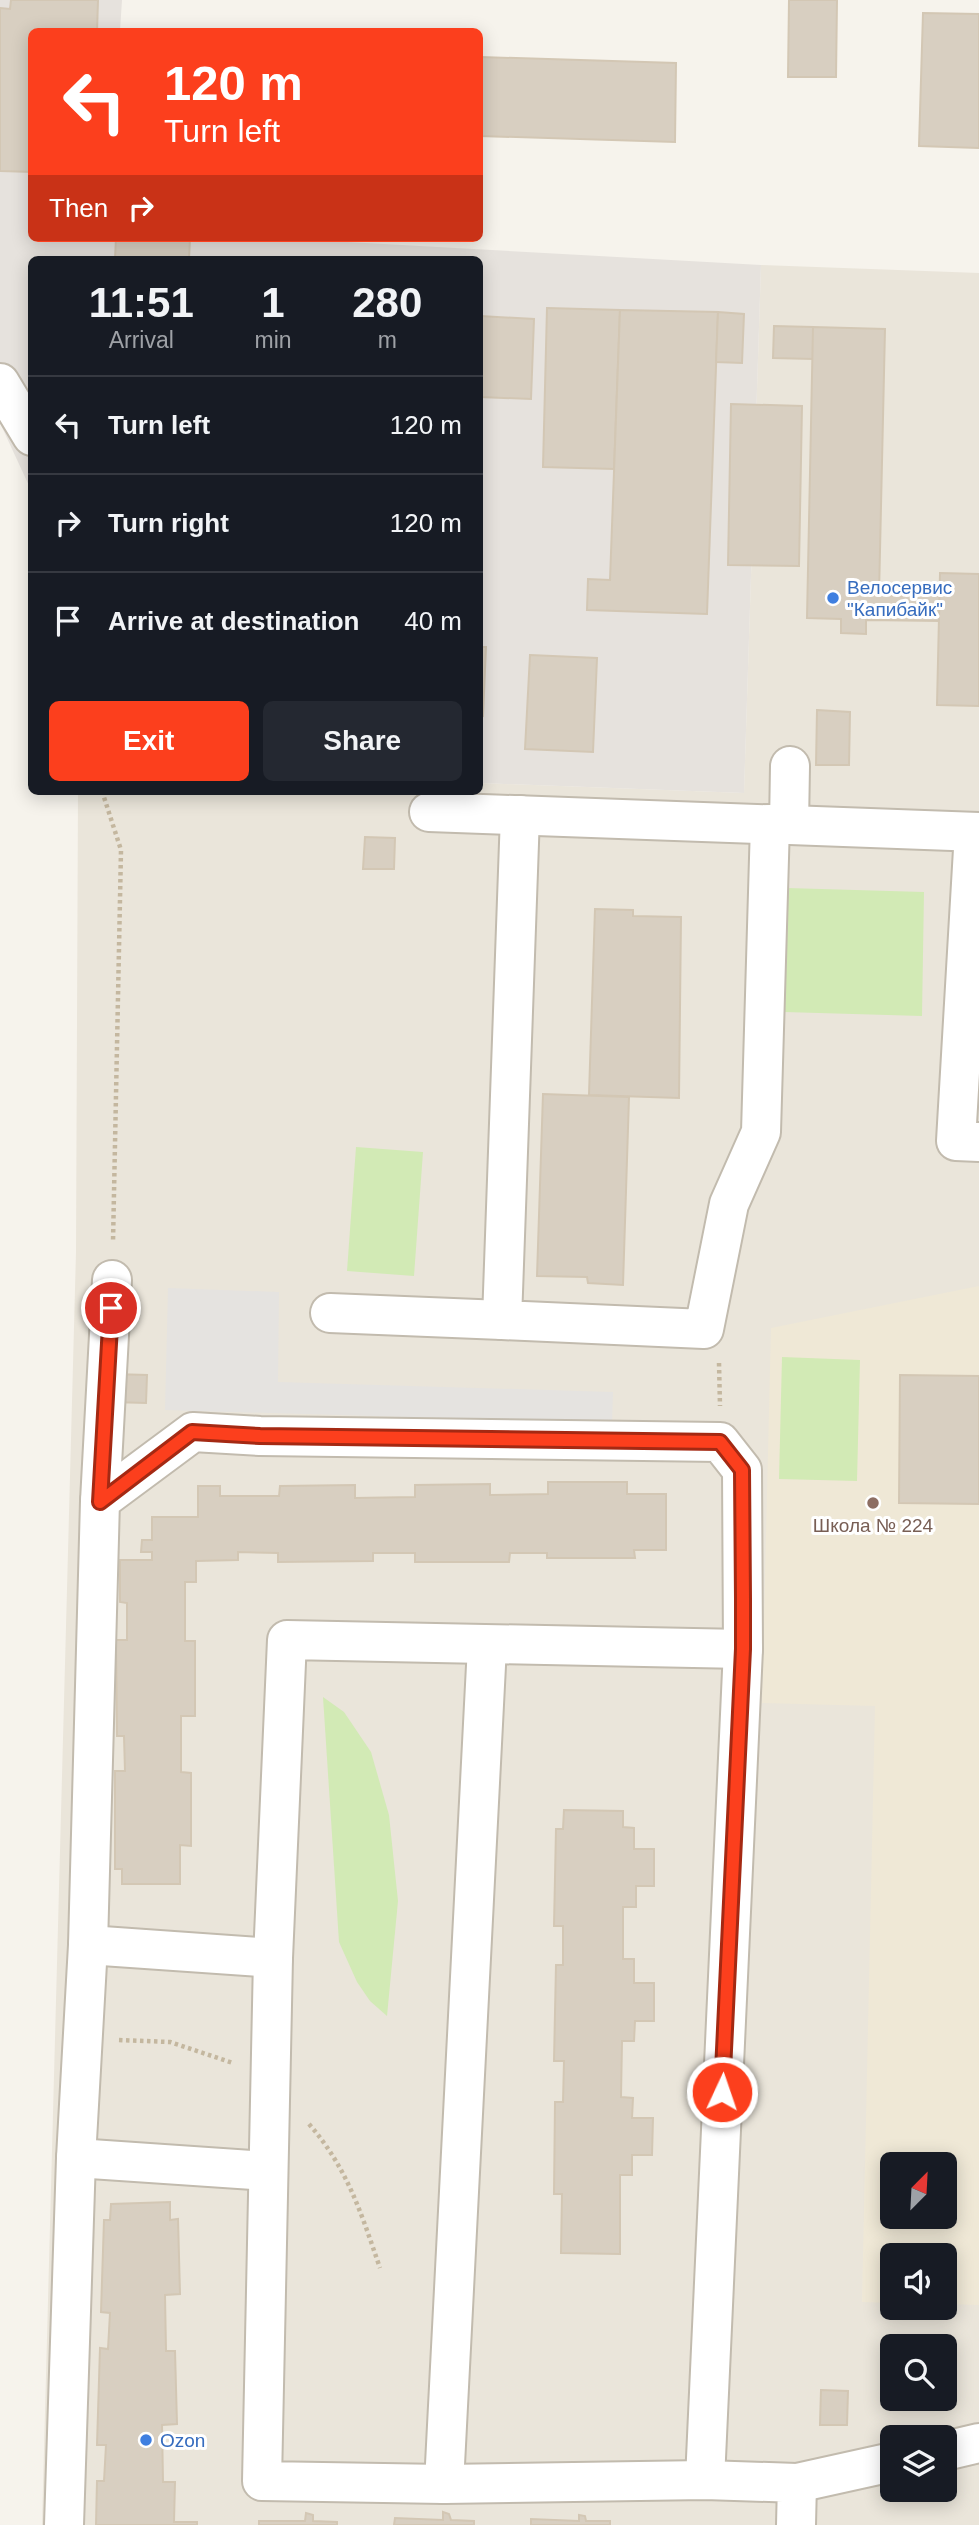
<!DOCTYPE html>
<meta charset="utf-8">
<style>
body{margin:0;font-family:Helvetica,sans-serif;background:#242831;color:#f1f3f6;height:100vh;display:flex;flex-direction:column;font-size:26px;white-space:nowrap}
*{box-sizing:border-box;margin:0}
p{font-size:23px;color:#9ea1a6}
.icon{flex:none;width:38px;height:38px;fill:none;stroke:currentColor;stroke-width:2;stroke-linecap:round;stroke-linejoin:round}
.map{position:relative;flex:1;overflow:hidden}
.side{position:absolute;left:28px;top:256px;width:455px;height:539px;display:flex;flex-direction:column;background:#171b24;border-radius:10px;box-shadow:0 4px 18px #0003}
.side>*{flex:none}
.hud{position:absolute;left:28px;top:28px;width:455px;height:214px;border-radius:10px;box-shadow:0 4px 18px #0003;background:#fc3f1d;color:#fff;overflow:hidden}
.needle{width:46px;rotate:24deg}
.fabs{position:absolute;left:880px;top:2152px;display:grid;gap:14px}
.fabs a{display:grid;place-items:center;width:77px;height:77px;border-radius:10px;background:#171b24;box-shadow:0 4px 18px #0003;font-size:35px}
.pin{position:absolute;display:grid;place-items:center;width:60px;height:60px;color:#fff;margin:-30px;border:4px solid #fff;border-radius:50%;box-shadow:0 2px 7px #0007}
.me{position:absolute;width:77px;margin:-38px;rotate:3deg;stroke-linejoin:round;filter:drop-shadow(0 0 5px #0008)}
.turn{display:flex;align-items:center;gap:24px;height:147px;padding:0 21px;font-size:32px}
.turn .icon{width:91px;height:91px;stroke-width:2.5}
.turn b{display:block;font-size:49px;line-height:60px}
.then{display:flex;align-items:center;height:66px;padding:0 21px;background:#0003;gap:14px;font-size:26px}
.eta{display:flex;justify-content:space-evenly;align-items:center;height:119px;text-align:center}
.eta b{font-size:42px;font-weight:600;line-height:49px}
.button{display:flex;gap:14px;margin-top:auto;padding:14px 21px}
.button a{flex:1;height:80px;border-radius:10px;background:#fc3f1d;color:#fff;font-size:28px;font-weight:600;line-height:80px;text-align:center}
.button a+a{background:#242831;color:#f1f3f6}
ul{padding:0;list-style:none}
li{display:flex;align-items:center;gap:21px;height:98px;padding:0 21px;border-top:2px solid #363941}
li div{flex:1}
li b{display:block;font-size:26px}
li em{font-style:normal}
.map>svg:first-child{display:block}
</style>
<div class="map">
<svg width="979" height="2525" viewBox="0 0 979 2525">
<rect width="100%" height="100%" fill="#f6f3ec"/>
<path fill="#eae5da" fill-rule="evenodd" d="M761,265L979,273V2525H42L76,1252L78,791H480V783L744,793ZM892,2165H945V2217H892ZM892,2256H945V2308H892ZM892,2347H945V2399H892ZM892,2438H945V2490H892Z"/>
<path fill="#e6e2dd" d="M0,0H122L120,31L32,32V238H275L761,265L744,793L480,783V259H32L31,490L0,423Z"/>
<path fill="#efe8d6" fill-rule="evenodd" d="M979,1286V2305L945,2304V2256H892V2303L862,2302L875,1706L762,1703L771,1328ZM892,2165H945V2217H892Z"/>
<g fill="#d2eab5">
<path d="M787,888L924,892L922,1016L784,1012Z"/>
<path d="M356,1147L423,1152L414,1276L347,1271Z"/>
<path d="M782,1357L860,1360L857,1481L779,1479Z"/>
<path d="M323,1697L344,1712L371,1752L389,1815L398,1901L387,2016L370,2001L357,1982L339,1942Z"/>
</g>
<path fill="#e5e3e0" d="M168,1288L279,1292L278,1382L613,1392L612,1423L165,1410Z"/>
<g fill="#d8cfc1" stroke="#d3c7b4" stroke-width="2">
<path d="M11,0H98L97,32H32V172L0,171V8L10,9Z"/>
<path d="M789,0H837L836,77H788Z"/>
<path d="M923,13L979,14V148L919,146Z"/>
<path d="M480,57L676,63L675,142L480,136Z"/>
<path d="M116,238H190L189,259H115Z"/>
<path d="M547,308L620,310L614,469L543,467Z"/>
<path d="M620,310L718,312L707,614L587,610L588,579L610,580Z"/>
<path d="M718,312L744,314L742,363L716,362Z"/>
<path d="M480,316L534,319L531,399L480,397Z"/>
<path d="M774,326L813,327V359L773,358Z"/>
<path d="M813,327L885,329L879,595L940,596L939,621L866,620V634L841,633V619L807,618Z"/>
<path d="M731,404L802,406L799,566L728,565Z"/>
<path d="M940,573L979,574V706L937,705Z"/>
<path d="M480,647H486L483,716L480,715Z"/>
<path d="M530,655L597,658L593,752L525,749Z"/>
<path d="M817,710L850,712L849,765H816Z"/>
<path d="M365,837L395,838L394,869H363Z"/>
<path d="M595,909L633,910V916L681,917L679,1098L589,1095Z"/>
<path d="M543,1094L629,1097L623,1285L588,1283L587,1277L537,1276Z"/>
<path d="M113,1374L147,1375L146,1403L111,1402Z"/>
<path d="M900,1375L979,1376V1504L899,1503Z"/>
<path d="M548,1482H627V1494H666V1550H634L635,1558H547V1553H510L509,1562H415V1553H373V1561L278,1562V1553L238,1552V1560L196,1561V1582H185V1641H195V1716H181V1772L191,1773V1846L180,1845V1884H122V1869H115V1771H125L124,1736H117L116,1640H127V1603L120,1602V1560H152V1552H141L142,1540H152V1517H198V1486H220V1496H279L280,1486L355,1485V1498L415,1497V1485L490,1484V1495L548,1494Z"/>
<path d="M564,1810L623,1811V1827L634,1828V1849H654V1886H636V1907H623V1959H634V1983H654V2021H635L634,2041H622L621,2097L633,2098L632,2118H653L652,2155H632V2175H620V2254L561,2253L562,2194H554L555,2102H563L564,2061H554L556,1965H563V1926H554L556,1829H563Z"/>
<path d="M170,2202V2220L178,2219L180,2294L165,2295L166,2351H175L177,2424L162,2425L163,2482H175L174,2522H197V2525H96L97,2481H104L106,2445H97L100,2348L108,2349L110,2313L101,2312L104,2220H110L111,2204Z"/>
<path d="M821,2390L848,2391L847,2425H820Z"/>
<path d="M443,2512L449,2514L451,2520L474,2521V2525H394L395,2518L443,2520Z"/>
<path d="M306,2513L313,2515V2521L337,2522V2525H259V2521H305Z"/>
<path d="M579,2515L585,2516L586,2521H610V2525H531V2519L579,2521Z"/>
</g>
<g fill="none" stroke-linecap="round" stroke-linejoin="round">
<defs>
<g id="minor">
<path d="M0,383L32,436"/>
<path d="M429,812L979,832"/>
<path d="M520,815L502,1320L704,1329L729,1204L761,1132L770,824"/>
<path d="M789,825L790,766"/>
<path d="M974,832L956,1141L979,1142"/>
<path d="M330,1313L502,1320"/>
<path d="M100,1501L112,1280"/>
<path d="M743,1649L287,1640L273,1958L262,2481L444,2484L705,2480L797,2483L796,2525"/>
<path d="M88,1945L273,1958"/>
<path d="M76,2158L268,2171"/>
<path d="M945,2451L979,2443"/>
<path d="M797,2483L892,2462"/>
<path d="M444,2484L487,1646"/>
<path d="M64,2525L76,2158L88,1945L100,1501L193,1432L260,1436L720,1442L742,1470L743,1649L705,2480"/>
</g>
</defs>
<use href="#minor" stroke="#c2bbae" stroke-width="42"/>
<g stroke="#c4b79f" stroke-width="4.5" stroke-dasharray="3.5 3.5" stroke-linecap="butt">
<path d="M102,791L121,850L113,1242"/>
<path d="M719,1363L720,1406"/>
<path d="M119,2040L170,2042L233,2063"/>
<path d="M309,2124C348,2169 361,2213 380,2268"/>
</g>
<use href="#minor" stroke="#fff" stroke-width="38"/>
</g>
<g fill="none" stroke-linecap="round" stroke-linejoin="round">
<defs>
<path id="route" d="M111,1308L100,1502L192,1432L260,1436L720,1442L742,1470L743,1598V1649L722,2092"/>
</defs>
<use href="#route" stroke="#a42913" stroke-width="18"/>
<use href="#route" stroke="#fc3f1d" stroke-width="12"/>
</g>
<g fill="#3f7fe0" stroke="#fff" stroke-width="2.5">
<circle cx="833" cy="598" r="7"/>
<circle cx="146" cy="2440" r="7"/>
</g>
<circle fill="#8d6e63" stroke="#fff" stroke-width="2.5" cx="873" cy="1503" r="7"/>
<g text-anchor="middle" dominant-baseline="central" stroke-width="6" stroke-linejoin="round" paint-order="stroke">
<g font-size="19" fill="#366cbe" stroke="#fff" text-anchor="start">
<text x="847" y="587">Велосервис<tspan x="847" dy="22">"Капибайк"</tspan></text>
<text x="160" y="2440">Ozon</text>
</g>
<g font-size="19" fill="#785e54" stroke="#fff">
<text x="873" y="1525">Школа № 224</text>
</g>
</g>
</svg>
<div class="fabs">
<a><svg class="needle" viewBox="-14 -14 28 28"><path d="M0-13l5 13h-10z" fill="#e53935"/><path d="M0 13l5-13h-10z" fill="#9ea1a6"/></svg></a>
<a><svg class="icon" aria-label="sound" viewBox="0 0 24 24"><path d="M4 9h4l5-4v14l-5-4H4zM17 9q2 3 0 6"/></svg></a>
<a><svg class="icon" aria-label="search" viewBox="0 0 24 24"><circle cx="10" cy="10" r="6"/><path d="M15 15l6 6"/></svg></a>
<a><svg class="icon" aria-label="layers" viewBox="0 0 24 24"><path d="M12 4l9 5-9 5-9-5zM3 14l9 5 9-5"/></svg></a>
</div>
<div class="pin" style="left:111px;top:1308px;background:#d93025"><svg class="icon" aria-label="arrive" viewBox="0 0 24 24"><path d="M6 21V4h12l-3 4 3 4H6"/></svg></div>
<svg class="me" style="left:722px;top:2092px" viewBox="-20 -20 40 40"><circle r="17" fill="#fc3f1d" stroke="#fff" stroke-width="3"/><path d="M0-11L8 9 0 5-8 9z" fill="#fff"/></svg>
<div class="hud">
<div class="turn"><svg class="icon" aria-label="left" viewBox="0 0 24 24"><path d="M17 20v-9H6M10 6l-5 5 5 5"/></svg><div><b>120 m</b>Turn left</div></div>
<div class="then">Then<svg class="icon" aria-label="right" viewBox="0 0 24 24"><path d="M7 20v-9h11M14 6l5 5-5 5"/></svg></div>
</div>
<section class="side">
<div class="eta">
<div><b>11:51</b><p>Arrival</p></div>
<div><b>1</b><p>min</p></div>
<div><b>280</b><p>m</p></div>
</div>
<ul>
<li><svg class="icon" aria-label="left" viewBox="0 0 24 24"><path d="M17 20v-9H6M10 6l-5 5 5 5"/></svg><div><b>Turn left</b></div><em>120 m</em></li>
<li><svg class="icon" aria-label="right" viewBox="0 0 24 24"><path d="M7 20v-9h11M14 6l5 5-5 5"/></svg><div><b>Turn right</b></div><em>120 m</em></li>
<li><svg class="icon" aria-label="arrive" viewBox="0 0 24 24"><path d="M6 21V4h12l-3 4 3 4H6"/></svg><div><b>Arrive at destination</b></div><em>40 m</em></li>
</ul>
<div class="button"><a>Exit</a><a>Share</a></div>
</section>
</div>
